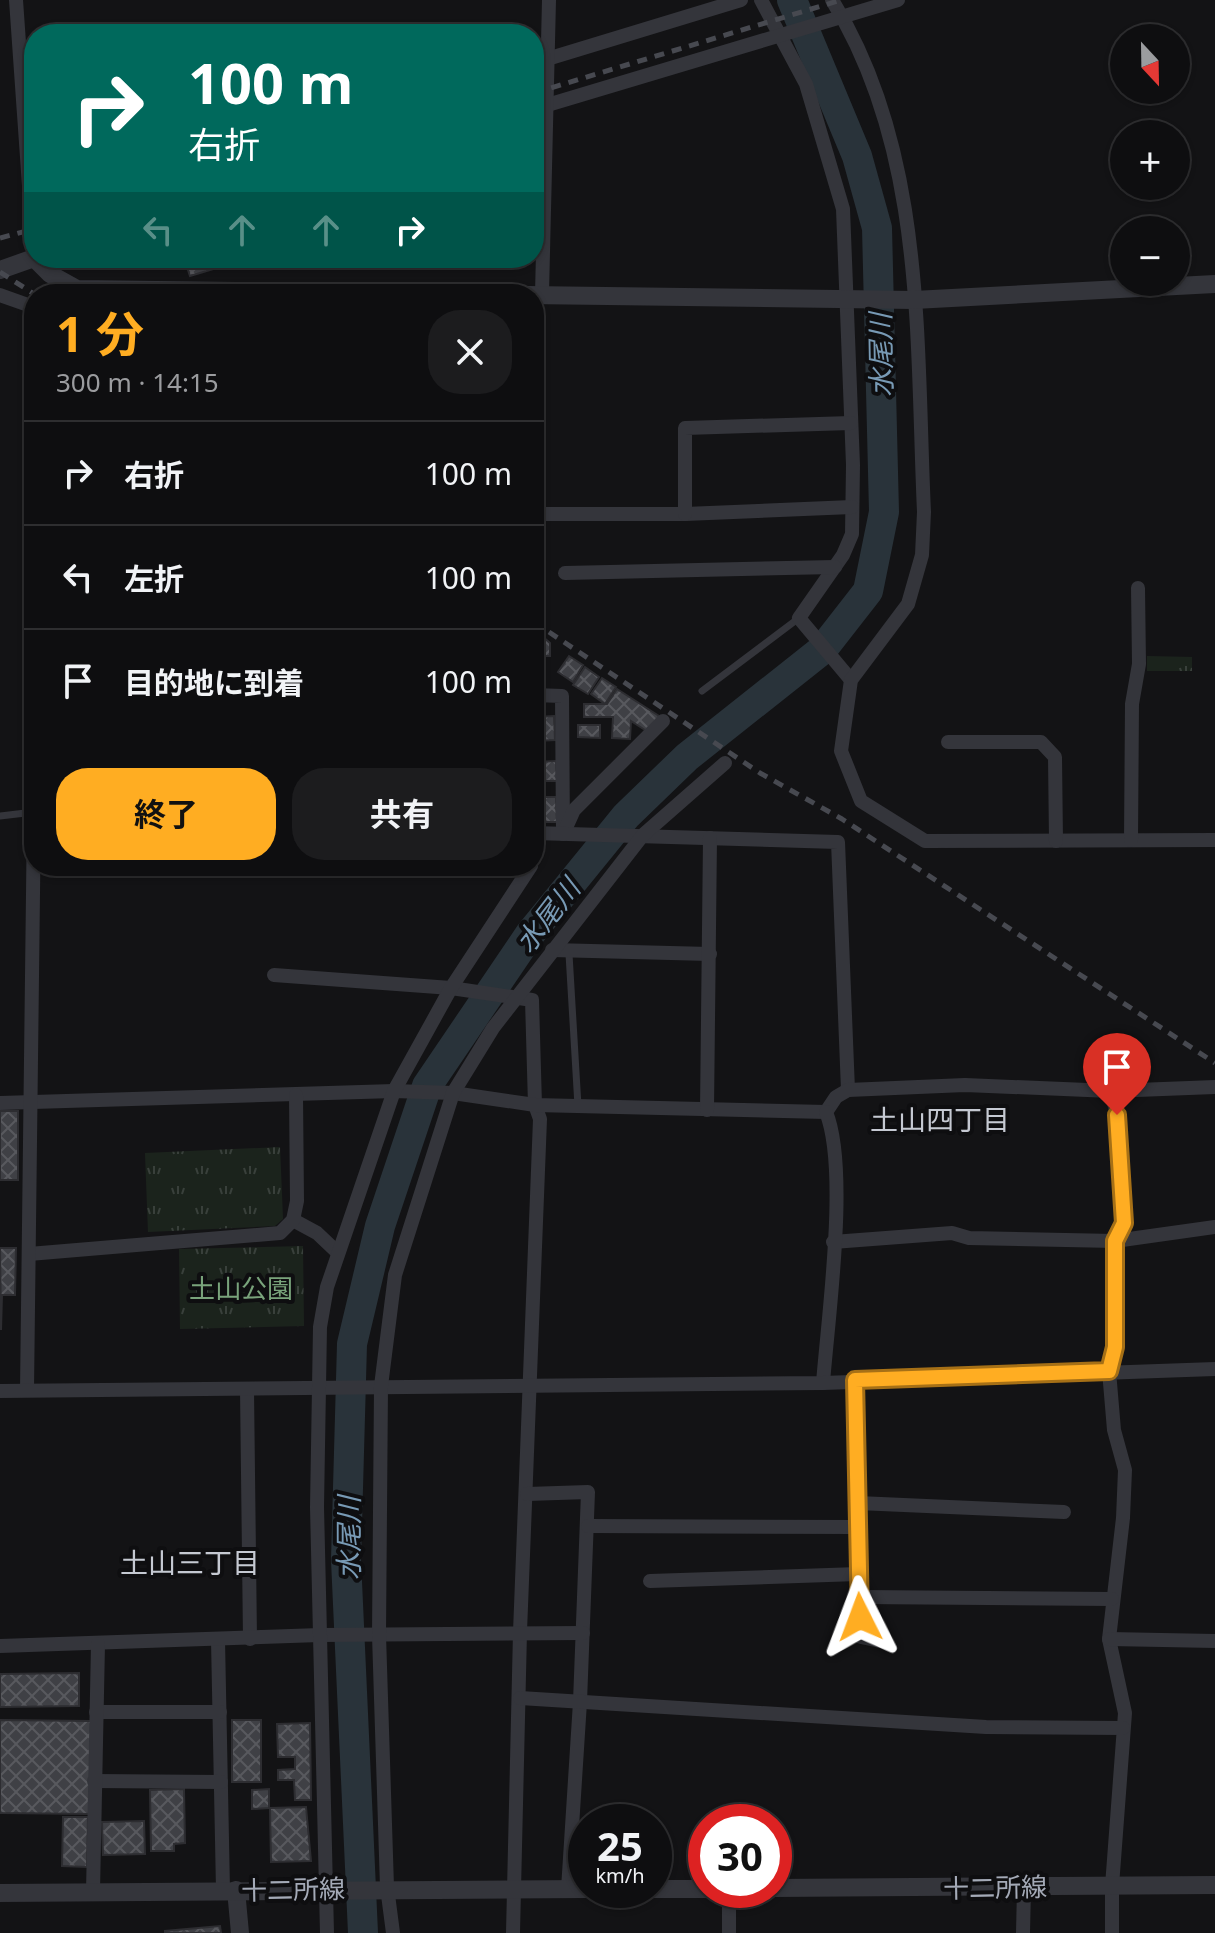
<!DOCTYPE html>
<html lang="ja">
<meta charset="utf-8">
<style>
body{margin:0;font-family:"Noto Sans","Noto Sans JP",sans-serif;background:#1c1c1e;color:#f1f3f6;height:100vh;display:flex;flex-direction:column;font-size:30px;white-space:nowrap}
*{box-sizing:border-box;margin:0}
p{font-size:26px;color:#9b9c9f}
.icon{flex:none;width:44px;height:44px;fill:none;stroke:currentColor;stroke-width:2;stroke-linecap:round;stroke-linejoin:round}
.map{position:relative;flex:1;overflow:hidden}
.drawer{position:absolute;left:24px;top:284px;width:520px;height:592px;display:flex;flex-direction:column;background:#0e0e10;border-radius:32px;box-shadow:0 2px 6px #0004,0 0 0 2px #2e2e30}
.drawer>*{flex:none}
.guide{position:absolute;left:24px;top:24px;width:520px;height:244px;border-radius:32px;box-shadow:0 2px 6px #0004,0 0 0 2px #2e2e30;background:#00695c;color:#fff;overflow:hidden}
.needle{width:52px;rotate:158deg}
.fabs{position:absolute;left:1110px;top:24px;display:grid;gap:16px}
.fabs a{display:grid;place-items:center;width:80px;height:80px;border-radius:50%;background:#0e0e10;box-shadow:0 2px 6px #0004,0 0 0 2px #2e2e30;font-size:40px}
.speed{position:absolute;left:568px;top:1804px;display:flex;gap:16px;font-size:40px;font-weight:700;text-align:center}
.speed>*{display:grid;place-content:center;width:104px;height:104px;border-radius:50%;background:#0e0e10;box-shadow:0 2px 6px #0004,0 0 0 2px #2e2e30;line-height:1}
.speed small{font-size:20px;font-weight:400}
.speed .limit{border:12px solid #d22;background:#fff;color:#111}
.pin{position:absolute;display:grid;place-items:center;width:68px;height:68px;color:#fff;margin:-82px -34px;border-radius:50% 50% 50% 0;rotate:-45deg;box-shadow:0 0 8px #0007}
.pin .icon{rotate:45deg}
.me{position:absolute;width:88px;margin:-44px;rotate:357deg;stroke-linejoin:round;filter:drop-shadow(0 0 6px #0008)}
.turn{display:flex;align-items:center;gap:28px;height:168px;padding:0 32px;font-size:36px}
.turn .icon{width:104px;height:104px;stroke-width:2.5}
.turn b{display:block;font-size:56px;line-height:68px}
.lanes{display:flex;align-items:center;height:76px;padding:0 32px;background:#0003;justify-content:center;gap:40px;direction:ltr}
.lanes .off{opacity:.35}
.round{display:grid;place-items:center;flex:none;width:84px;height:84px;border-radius:32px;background:#1c1c1e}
.headline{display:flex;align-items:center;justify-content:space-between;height:136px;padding:0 32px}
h1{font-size:48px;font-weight:700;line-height:60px;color:#ffad22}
.primary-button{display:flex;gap:16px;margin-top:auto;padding:16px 32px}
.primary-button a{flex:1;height:92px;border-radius:32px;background:#ffad22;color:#111;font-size:32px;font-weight:700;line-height:92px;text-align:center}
.primary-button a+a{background:#1c1c1e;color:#f1f3f6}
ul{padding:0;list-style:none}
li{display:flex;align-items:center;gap:24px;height:104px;padding:0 32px;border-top:2px solid #2e2e30}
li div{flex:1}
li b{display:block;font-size:30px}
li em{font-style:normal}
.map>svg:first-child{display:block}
</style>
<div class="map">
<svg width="1215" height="1933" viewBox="0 0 1215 1933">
<defs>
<pattern id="park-tufts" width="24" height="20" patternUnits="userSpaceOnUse" patternTransform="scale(2)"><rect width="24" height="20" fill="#1b231c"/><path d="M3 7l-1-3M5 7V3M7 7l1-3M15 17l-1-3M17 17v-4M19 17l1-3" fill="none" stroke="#39403b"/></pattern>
<pattern id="building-cross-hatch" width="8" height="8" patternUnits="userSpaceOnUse" patternTransform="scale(2)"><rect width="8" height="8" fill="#3f4045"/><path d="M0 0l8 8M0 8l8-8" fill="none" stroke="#58595e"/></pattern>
</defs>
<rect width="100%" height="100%" fill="#131315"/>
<g fill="url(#park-tufts)">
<path d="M1147,656L1192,657V671H1147Z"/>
<path d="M280,1147L283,1219L275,1226L148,1232L145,1153Z"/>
<path d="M303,1246L304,1326L180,1329L179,1249Z"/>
</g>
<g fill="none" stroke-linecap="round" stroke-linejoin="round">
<path stroke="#29333a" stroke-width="30" d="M363,1933L346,1560L352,1344L380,1226L427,1086L530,934L626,816L687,757L822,650L868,591L884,512L877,228L857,156L792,0"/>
</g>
<g fill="url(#building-cross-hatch)" stroke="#2d2d31" stroke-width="2">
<path d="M184,258H250L190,276Z"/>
<path d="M534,629L550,643V656H534Z"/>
<path d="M569,656L583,665L573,682L558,672Z"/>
<path d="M585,667L599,677L588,694L573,685Z"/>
<path d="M602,678L616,687L605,704L591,694Z"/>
<path d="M617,689L659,716L648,732L631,721L630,739L612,738L613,717H584V704H607Z"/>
<path d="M554,716L555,740L536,741L535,717Z"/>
<path d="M578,725H600V738L578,737Z"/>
<path d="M556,761L557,781H534V762Z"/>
<path d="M534,797H556L557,822H534Z"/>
<rect x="0" y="1111" width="18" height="69"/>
<path d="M0,1248H16L15,1295H2L1,1330Z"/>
<path d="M79,1673V1706L0,1707V1674Z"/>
<path d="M0,1720L91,1721L90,1814L0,1813Z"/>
<rect x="232" y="1720" width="29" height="62"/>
<path d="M310,1723L311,1800H295L294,1780H278V1770L295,1769V1757H278L277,1724Z"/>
<path d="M184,1789L185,1843L174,1844V1851H151L150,1790Z"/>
<path d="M269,1789V1808L252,1809V1790Z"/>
<path d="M306,1807L311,1861L271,1862L270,1808Z"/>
<path d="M63,1817H88L87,1867L62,1866Z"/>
<path d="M144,1821L145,1854L103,1855L102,1822Z"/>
<path d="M220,1926L221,1933H165V1931Z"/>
</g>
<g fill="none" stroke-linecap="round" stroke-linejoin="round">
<g stroke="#34353b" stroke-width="7">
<path d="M702,691L799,618"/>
<path d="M0,816L34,812"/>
<path d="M569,954L578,1106"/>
</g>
<g stroke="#34353b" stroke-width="14">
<path d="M16,0L34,257"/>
<path d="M761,0L806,84L843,209L853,465L852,534L843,555L799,618L851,680"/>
<path d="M832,0C926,151 916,341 924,512L922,555L908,604L851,680L841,751L861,801L925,841L1215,840"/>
<path d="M534,63L741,0"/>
<path d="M534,109L898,0"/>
<path d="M542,294L549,0"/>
<path d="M0,295L28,305L34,311"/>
<path d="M534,514H685L852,507"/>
<path d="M685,514V428L851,423"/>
<path d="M565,573L835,567"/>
<path d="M534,695L562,696L563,834"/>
<path d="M948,742H1041L1055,757L1056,841"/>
<path d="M565,830L574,810L663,721"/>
<path d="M534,833L838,842L848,1090"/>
<path d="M1131,840L1132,704L1139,664L1138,588"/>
<path d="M552,950L710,954"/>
<path d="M274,975L451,988L532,1000L535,1105L540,1119L520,1632L513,1933"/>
<path d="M1111,1091L1117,1115L1124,1223L1115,1241V1347L1109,1371L1114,1430L1125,1470L1123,1518L1109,1639L1125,1713L1112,1886V1933"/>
<path d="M0,1103L394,1091L453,1093L535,1105L826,1112"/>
<path d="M707,1110L710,838"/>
<path d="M826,1112L836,1097L848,1090L965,1085L1111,1091L1215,1087"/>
<path d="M293,1220L317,1233L336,1251"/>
<path d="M833,1242L952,1233L969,1238L1115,1241L1215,1227"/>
<path d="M29,1254L280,1233L293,1220L297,1201L296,1095"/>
<path d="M855,1380L861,1637L885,1642"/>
<path d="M823,1383C828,1317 849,1169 826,1112"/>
<path d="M27,1390L34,811"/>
<path d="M247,1390L250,1639"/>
<path d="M0,1391L823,1383L1215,1369"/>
<path d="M527,1494L588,1492L580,1702L568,1889"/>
<path d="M858,1503L1064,1512"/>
<path d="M588,1526L856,1527"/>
<path d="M650,1581L858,1574"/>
<path d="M860,1597L1112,1599"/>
<path d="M1109,1639L1215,1641"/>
<path d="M218,1640L223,1890"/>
<path d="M0,1646L320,1635L583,1633"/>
<path d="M520,1698L986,1727L1123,1728"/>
<path d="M96,1712H220"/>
<path d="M94,1781L221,1782"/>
<path d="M729,1890V1933"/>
<path d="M93,1892L98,1644"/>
<path d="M327,1933L317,1507L320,1327L327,1287L394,1091L451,988L531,866"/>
<path d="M393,1933L387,1887L379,1635L381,1386L395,1275L453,1093L493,1028L643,835L725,763"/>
<path d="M1023,1933L1024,1888"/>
</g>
<g stroke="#34353b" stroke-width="18">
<path d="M0,270L34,258L50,274L77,289L914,300L1215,284"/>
<path d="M774,1888L1215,1885"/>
<path d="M654,1889H706"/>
<path d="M236,1890L240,1933"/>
<path d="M0,1893L586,1889"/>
</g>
<g stroke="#474950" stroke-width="5" stroke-dasharray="10 8" stroke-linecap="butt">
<path d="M534,93L841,0"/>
<path d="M0,238L34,229"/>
<path d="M0,272L34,294"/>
<path d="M534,622L760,773L842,819L1215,1063"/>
</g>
</g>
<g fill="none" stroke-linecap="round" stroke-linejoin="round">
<defs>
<path id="route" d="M860,1617L855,1380L1109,1371L1115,1347V1241L1124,1223L1117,1115"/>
</defs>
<use href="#route" stroke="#a67016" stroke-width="20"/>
<use href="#route" stroke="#ffad22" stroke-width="14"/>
</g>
<g text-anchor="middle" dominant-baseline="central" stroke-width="8" stroke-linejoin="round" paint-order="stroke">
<g font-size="26" fill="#79a37b" stroke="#0e0e10">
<text x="241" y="1288">土山公園</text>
</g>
<g font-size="26" fill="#a4aab7" stroke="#0e0e10">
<text transform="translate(995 1887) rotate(-1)">十二所線</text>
<text transform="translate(293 1889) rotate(-1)">十二所線</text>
</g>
<g font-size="28" font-style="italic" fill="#789ab5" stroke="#0e0e10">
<text transform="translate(880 355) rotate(-91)">水尾川</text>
<text transform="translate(547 915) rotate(-52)">水尾川</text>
<text transform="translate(348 1538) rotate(-90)">水尾川</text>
</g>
<g font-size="28" fill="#c5c9d2" stroke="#0e0e10">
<text x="940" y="1119">土山四丁目</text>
<text x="190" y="1562">土山三丁目</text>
</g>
</g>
</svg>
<div class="fabs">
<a><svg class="needle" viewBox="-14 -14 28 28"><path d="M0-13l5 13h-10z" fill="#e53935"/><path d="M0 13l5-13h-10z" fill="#9b9c9f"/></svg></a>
<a>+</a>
<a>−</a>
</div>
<div class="speed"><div>25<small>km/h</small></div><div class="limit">30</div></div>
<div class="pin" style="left:1117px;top:1115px;background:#d93025"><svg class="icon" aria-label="arrive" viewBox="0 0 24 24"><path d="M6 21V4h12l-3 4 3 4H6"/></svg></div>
<svg class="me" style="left:860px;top:1617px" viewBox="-20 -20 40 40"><path d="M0-17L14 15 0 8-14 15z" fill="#ffad22" stroke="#fff" stroke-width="4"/></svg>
<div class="guide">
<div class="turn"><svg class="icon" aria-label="right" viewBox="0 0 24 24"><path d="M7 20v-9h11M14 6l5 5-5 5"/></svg><div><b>100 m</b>右折</div></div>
<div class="lanes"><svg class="icon off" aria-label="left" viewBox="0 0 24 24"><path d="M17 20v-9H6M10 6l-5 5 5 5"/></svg><svg class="icon off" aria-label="ahead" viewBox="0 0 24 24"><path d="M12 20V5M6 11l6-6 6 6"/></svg><svg class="icon off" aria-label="ahead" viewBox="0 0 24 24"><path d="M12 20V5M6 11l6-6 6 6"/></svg><svg class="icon" aria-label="right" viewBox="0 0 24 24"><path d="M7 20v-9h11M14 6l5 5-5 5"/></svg></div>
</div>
<section class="drawer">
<div class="headline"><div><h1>1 分</h1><p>300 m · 14:15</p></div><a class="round"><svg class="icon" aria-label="close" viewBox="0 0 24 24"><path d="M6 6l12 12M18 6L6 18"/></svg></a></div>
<ul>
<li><svg class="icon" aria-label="right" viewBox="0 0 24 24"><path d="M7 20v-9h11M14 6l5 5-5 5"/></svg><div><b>右折</b></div><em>100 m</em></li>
<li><svg class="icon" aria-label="left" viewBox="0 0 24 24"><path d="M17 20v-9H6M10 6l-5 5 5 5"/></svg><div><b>左折</b></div><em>100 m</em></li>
<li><svg class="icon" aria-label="arrive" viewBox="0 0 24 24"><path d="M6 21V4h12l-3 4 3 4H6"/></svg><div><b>目的地に到着</b></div><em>100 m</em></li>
</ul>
<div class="primary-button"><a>終了</a><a>共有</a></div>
</section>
</div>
